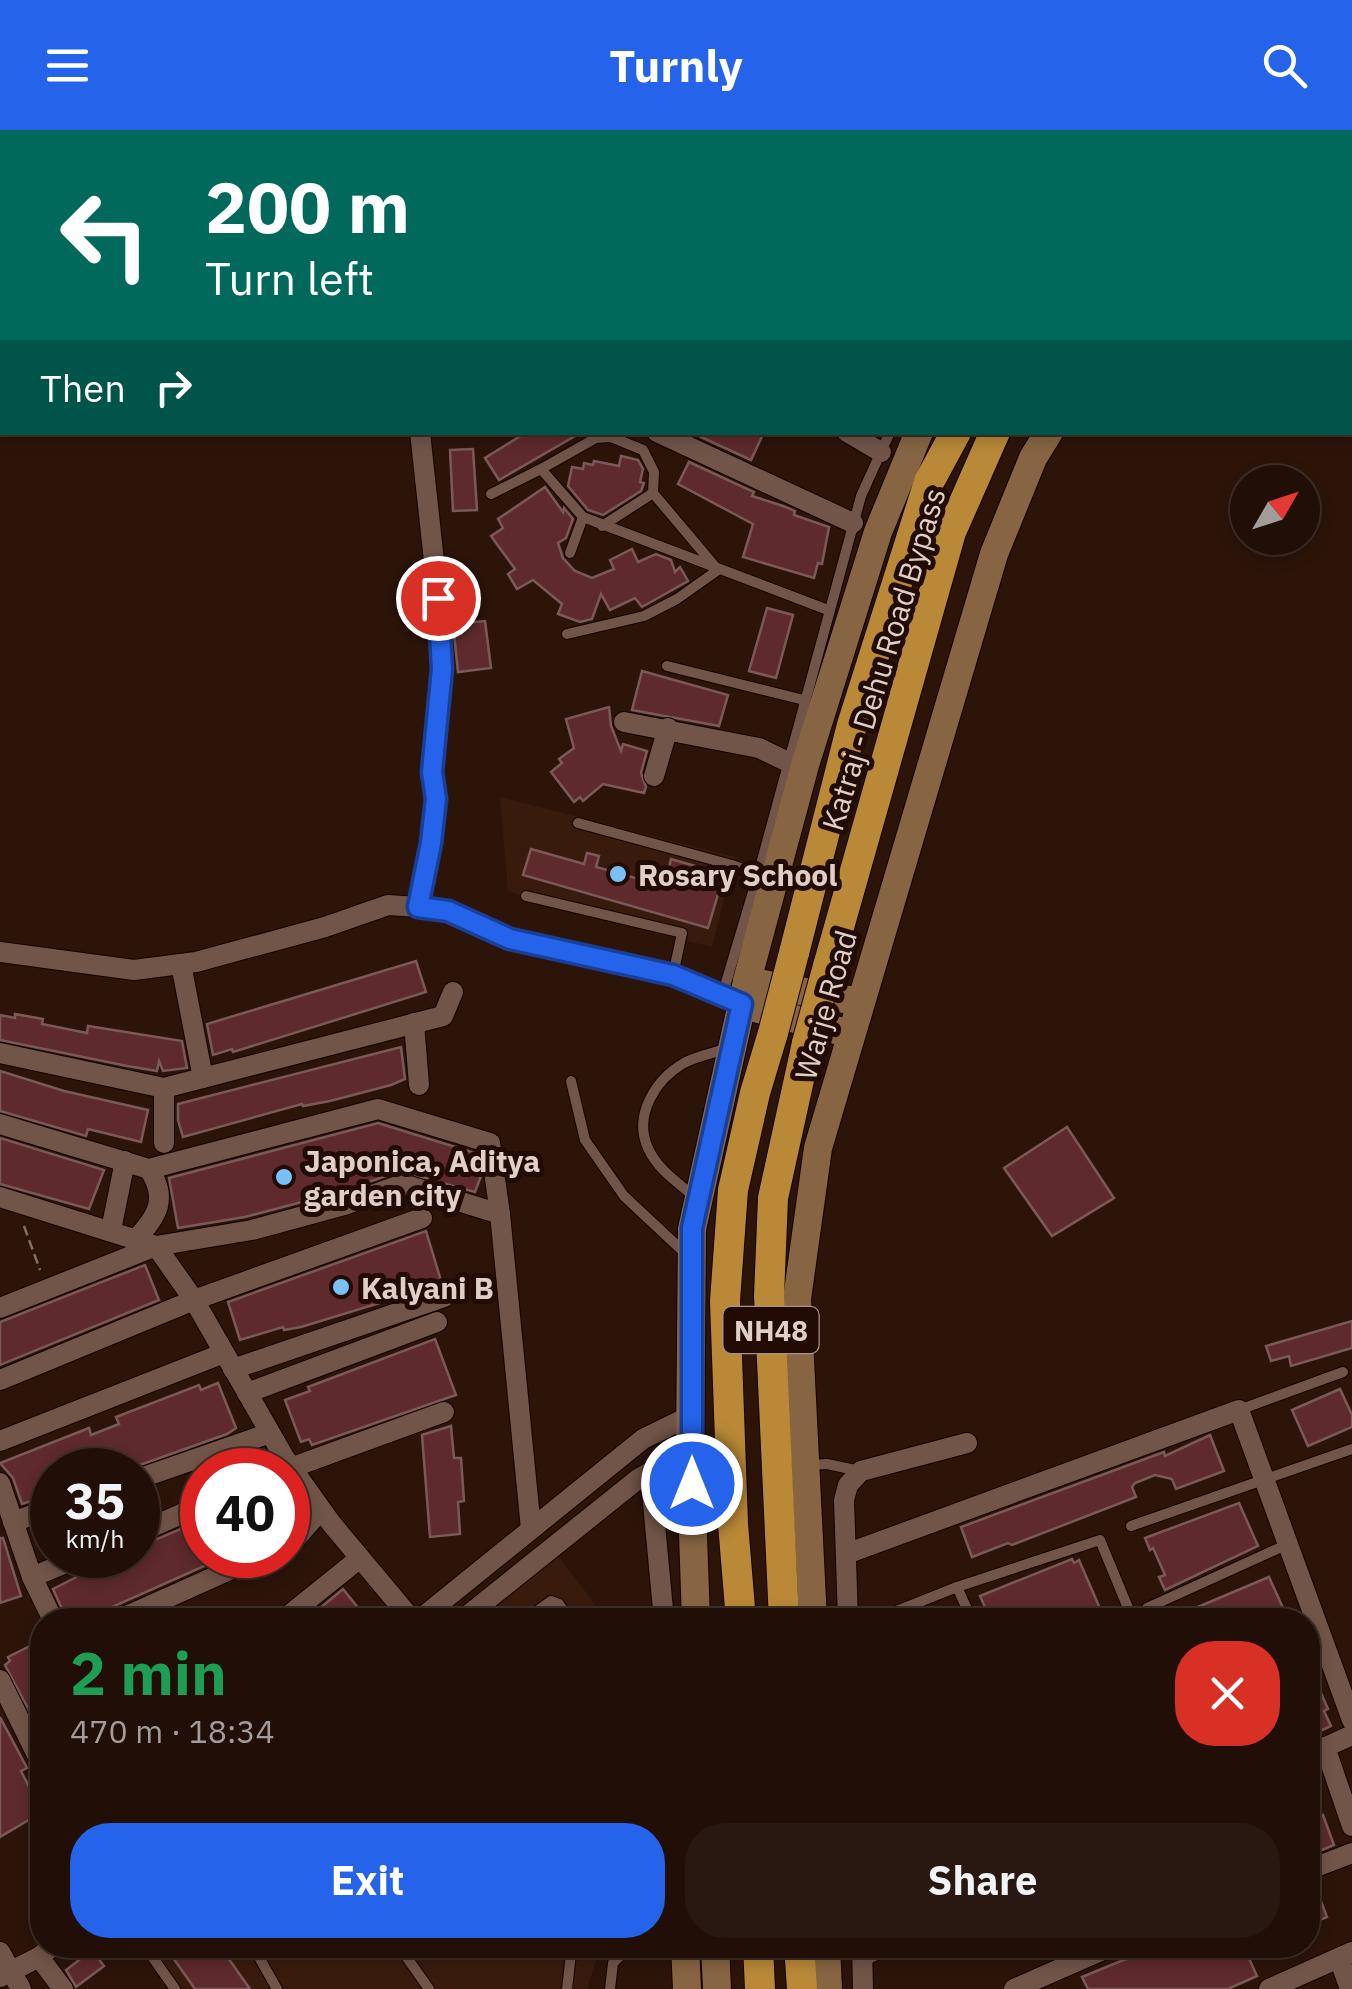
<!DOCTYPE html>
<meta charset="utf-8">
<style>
body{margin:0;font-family:"IBM Plex Sans",sans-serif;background:#291811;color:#f1f3f6;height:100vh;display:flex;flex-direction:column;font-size:38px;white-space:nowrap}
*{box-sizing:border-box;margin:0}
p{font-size:32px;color:#a29c9b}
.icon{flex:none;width:55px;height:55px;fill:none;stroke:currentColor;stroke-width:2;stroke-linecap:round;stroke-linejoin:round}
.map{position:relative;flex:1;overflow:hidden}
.drawer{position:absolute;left:30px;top:1478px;width:1290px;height:350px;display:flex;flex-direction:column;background:#210f07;border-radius:40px;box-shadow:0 5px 15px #0003,0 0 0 2px #3e2f28}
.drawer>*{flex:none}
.hud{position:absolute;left:0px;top:0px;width:1352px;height:305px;box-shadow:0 5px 15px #0003,0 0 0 2px #3e2f28;background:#00695c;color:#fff;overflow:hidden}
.needle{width:65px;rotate:51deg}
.fabs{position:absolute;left:1230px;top:335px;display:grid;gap:20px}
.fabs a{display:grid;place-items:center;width:90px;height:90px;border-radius:50%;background:#210f07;box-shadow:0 5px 15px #0003,0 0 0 2px #3e2f28;font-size:50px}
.speed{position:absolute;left:30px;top:1318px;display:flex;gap:20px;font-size:50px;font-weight:700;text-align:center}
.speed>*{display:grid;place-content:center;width:130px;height:130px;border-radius:50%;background:#210f07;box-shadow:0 5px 15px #0003,0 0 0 2px #3e2f28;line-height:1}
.speed small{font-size:25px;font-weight:400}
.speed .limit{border:15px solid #d22;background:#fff;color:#111}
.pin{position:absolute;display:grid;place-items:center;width:85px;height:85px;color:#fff;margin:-42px;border:5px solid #fff;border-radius:50%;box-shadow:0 2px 10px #0007}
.me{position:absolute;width:110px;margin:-55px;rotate:0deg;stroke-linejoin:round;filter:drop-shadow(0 0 8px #0008)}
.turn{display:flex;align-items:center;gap:35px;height:210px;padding:0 40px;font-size:45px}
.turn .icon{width:130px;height:130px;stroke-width:2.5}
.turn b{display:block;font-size:70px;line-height:85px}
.then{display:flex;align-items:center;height:95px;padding:0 40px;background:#0003;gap:20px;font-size:38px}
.round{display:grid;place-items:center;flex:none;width:105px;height:105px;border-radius:40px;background:#291811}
.head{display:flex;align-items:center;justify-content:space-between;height:170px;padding:0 40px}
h1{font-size:60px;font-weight:800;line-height:75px;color:#1e9e55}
.button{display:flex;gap:20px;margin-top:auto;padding:20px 40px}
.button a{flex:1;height:115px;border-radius:40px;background:#2563eb;color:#fff;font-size:40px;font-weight:800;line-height:115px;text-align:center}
.button a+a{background:#291811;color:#f1f3f6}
header{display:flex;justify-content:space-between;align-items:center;height:130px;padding:0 40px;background:#2563eb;color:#fff;font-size:45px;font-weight:800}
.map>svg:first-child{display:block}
</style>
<header><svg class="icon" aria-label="menu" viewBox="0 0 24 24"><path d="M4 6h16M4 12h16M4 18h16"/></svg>Turnly<svg class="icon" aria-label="search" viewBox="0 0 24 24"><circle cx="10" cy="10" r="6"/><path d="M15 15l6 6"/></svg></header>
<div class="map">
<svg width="1352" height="1859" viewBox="0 0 1352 1859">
<rect width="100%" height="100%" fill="#2c1409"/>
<g fill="#391b0d">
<path d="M500,667L735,727L712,817L589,786L508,761Z"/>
<path d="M556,1423L607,1490H475Z"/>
<path d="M139,1815H601L587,1859H168Z"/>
</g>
<g fill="#5e2a2b" stroke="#7a5a59" stroke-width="2.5">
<path d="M527,302H582L499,350L485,328Z"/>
<path d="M703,302H764L751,330L701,307Z"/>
<path d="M473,319L477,380L453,381L450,320Z"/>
<path d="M621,326L638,330L643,339L640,352L644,353L641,361L603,385L588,380L568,356L572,337L583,339L584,333L593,335L594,331L619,336Z"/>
<path d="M689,332L754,362L752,366L783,376L795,381L794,385L829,397L822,434L818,433L814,448L743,427L753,394L678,354Z"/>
<path d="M545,357L563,382L564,378L573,389L566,408L558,413L563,428L575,441L592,448L614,439L610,430L632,419L638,432L656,424L671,430L675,442L680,437L688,451L642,477L635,468L610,480L601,464L592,489L580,492L558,484L562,474L533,450L517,459L508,444L515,439L491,406L503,398L498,389Z"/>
<path d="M767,478L793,485L776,548L749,541Z"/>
<path d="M485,491L491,538L458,542L453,494Z"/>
<path d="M642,541L728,565L719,596L632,580Z"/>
<path d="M609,577L611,596L621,621L623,614L647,621L641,643L646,657L644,663L603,654L583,671L580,667L574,672L551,642L562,633L559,629L574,618L566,589Z"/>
<path d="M531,719L584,734L587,723L599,726L596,737L653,753L656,743L667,746L671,729L724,744L708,798L523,745Z"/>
<path d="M416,831L426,862L233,922L232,919L213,925L207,894Z"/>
<path d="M15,884L43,889L42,894L87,903L88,896L182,911L187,938L163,941L159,931L157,941L127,936L0,910V885L15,888Z"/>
<path d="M401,917L405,949L391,955L330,971L303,976L302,974L183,1007L178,990V974Z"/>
<path d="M0,941L64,961L148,980L141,1012L88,999L86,1006L0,981Z"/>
<path d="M378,993L478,1024L481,1046L475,1062L400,1041L340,1062L245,1087L178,1098L169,1048Z"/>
<path d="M1067,997L1114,1068L1052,1106L1004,1038Z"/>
<path d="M0,1008L104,1040L89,1079L0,1054Z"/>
<path d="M426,1101L442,1154L301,1197L284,1200L283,1197L240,1210L228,1172Z"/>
<path d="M145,1135L159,1170L0,1235V1192Z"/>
<path d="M1352,1191V1218L1291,1236L1289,1226L1271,1231L1266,1216Z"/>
<path d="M435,1209L456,1265L312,1315L309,1309L301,1312L285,1270L310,1261L308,1257Z"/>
<path d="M218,1253L236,1298L227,1304L126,1340H52V1364L22,1374L13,1348L0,1333L89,1298L91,1305L119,1294L116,1287L199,1255L201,1260Z"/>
<path d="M1340,1259L1352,1285V1297L1308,1316L1292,1280Z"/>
<path d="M451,1296L454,1328H461L464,1371L458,1372L460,1404L430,1407L422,1305Z"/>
<path d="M1210,1305L1224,1341L1176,1359L1172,1349L1155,1345L1135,1353L1132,1357L1136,1367L1012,1415L1008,1413L972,1427L961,1397L1164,1322L1165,1326Z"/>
<path d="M1239,1373L1258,1416L1165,1460L1159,1447L1165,1445L1153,1418L1150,1420L1145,1408Z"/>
<path d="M202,1390V1425H229L112,1477L96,1490H67L53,1459L116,1427L117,1431L138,1425V1417Z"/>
<path d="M0,1408H3L21,1466L0,1473Z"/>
<path d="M1072,1429L1074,1433L1079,1430L1105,1490H994L991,1485L989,1486L980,1466Z"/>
<path d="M1269,1447L1283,1478L1258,1490H1167Z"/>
<path d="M343,1459L368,1490H308L319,1479Z"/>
<path d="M42,1510V1605L5,1535L10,1531L8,1527Z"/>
<path d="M1308,1533L1328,1579L1324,1581L1331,1596L1308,1607Z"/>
<path d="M0,1587L27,1638L21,1641L42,1682L0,1707Z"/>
<path d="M1323,1685L1334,1715L1312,1724L1308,1712V1691Z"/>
<path d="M1314,1753L1327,1787L1310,1794L1308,1754Z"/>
<path d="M164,1815H219L250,1859H195Z"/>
<path d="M1160,1815H1243L1257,1846L1228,1859H1088L1082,1847Z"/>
<path d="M92,1820L104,1836L76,1857L66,1840Z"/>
</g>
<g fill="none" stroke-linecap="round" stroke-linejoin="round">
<defs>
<g id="lane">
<path d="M1056,0L1058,2"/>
<path d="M827,2L830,0"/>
<path d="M491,364L541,339"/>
<path d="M602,396L653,363"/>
<path d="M570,423L583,387"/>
<path d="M567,504L644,486L677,469L718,440L653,363L654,342L643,320L611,307L596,308L541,339L583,387L828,480"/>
<path d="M667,536L804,570"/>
<path d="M578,693L732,735L758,745"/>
<path d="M526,766L682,803L673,845"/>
<path d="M722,866L758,745L861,366L890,302"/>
<path d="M571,951L585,1010L624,1066L686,1124"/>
<path d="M696,1068C678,1053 657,1039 648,1018C633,985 656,949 684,933C697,926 714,923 728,918"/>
<path d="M1239,1280L1343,1242"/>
<path d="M808,1335L827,1334L860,1341"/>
<path d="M1131,1396L1352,1319"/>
<path d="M957,1457L972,1490"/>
<path d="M524,1490L551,1471L559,1474L570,1490"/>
<path d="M874,1490L957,1457L1100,1410L1133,1490"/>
<path d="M1152,1490L1147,1478L1286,1415"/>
<path d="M1293,1490L1295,1489"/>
<path d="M144,1815L175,1859"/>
<path d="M270,1815L263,1820L260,1829L277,1859"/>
<path d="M398,1815L429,1859"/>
<path d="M567,1859L572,1815"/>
<path d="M610,1859L613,1833L631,1815"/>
</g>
<g id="street">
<path d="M657,302L853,393"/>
<path d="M847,302L881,322"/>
<path d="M624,592L759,618L788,632"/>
<path d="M654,646L668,598"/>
<path d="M418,777L431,713L436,669L432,642L442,539L438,468L420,302"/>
<path d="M0,822L134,840L196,832L325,797L388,775L418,777L448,781L510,809L673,845L742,874"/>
<path d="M181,834L203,948"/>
<path d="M414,893L419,955"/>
<path d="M0,923L164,958L443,886L453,862"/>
<path d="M0,994L149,1039L378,979L490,1013L500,1084L403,1054L344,1075L252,1100L156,1116L0,1178"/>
<path d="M164,1013V958"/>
<path d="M0,1067L156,1116L194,1170L284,1327L331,1393L412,1490"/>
<path d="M500,1084L531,1399"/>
<path d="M111,1100L125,1031"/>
<path d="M136,1109C158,1086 168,1068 149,1039"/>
<path d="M233,1239L444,1167"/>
<path d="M0,1250L194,1170L422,1088"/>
<path d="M247,1263L437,1192"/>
<path d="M0,1311L224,1223"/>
<path d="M285,1340L444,1282"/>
<path d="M650,1342L664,1490"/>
<path d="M138,1349L270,1303"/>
<path d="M0,1353L32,1447L53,1490"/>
<path d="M13,1392L52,1378"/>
<path d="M138,1403L202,1375"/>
<path d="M288,1412L297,1407L321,1380"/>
<path d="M846,1424L1239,1280L1352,1590"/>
<path d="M32,1447L85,1425"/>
<path d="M118,1490L263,1425"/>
<path d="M283,1490L360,1428"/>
<path d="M419,1490L643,1309L692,1285"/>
<path d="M462,1490L638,1349L690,1320"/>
<path d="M848,1490L844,1370L848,1355L861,1341L967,1313"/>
<path d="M0,1550L42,1635"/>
<path d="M1325,1617L1352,1696"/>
<path d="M1308,1625L1352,1605"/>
<path d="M1308,1740L1352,1723"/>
<path d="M862,1815L863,1859"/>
<path d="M0,1822L21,1859"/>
<path d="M862,1826L887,1815"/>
<path d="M39,1827L63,1859"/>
<path d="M1339,1828L1350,1859"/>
<path d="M0,1847L39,1827L54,1815"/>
<path d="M1014,1859L1114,1815"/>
<path d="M1269,1859L1352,1822"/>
</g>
<g id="secondary">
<path d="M1096,2L1098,0"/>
<path d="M1296,2L1300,0"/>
<path d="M747,851L860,872"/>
<path d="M755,878L850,904"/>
<path d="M696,1490L690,1320L692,1099L747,851L805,635L878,402L919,302"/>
<path d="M813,1490L797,1169L818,1018L994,424L1033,328L1049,302"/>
<path d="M685,1815L687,1859"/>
<path d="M715,1815L717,1859"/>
<path d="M826,1815L828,1859"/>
</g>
<g id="highway">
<path d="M1176,2L1178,0"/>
<path d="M1240,2L1243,0"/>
<path d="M794,823L852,595L929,352L956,302"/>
<path d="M828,836L951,402L995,302"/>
<path d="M741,1490L733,1394L725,1171L733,1060L755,963L773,903"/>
<path d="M784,1490L769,1166L773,1068L807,913"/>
<path d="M758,1815L760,1859"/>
<path d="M799,1815L802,1859"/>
</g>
</defs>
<use href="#lane" stroke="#130200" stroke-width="12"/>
<use href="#street" stroke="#130200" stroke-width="22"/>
<use href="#secondary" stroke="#130200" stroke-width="30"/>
<use href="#highway" stroke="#130200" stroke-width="32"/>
<path stroke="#846f65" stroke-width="2.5" stroke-dasharray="10 5" stroke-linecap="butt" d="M24,1096L40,1140"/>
<use href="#lane" stroke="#715548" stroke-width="10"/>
<use href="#street" stroke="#715548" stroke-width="20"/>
<use href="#secondary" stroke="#876543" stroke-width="28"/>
<use href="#highway" stroke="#b98938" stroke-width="30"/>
<defs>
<g id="highway-bridge">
<path d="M773,903L794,823"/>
<path d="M807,913L828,836"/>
</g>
</defs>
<use href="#highway-bridge" stroke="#130200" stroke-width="32" stroke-linecap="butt"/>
<use href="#highway-bridge" stroke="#b98938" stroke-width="30"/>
</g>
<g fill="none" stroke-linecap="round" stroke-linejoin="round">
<defs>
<path id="route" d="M438,468L442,539L432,642L436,669L431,713L418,777L448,781L510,809L673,845L742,874L692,1098V1354"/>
</defs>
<use href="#route" stroke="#184099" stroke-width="25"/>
<use href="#route" stroke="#2563eb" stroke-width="18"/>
</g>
<g fill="#7abff8" stroke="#210b03" stroke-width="4">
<circle cx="618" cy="744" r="10"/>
<circle cx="284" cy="1047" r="10"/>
<circle cx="341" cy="1157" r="10"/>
</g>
<g text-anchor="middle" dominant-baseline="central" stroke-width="10" stroke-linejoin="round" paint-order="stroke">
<rect fill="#210b03" stroke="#a7948c" stroke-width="2.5" x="723.5" y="1177" width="95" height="46" rx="8"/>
<g font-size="28" font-weight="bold" fill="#e0cfc7">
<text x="771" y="1200">NH48</text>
</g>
<g font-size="30" fill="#e0cfc7" stroke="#210b03">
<text transform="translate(883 529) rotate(-73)">Katraj - Dehu Road Bypass</text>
<text transform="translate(825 875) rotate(-74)">Warje Road</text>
</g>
<g font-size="30" font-weight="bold" fill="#e0cfc7" stroke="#210b03" text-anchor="start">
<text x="638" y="744">Rosary School</text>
<text x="304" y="1030">Japonica, Aditya<tspan x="304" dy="34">garden city</tspan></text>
<text x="361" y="1157">Kalyani B</text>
</g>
</g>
</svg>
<div class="fabs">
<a><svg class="needle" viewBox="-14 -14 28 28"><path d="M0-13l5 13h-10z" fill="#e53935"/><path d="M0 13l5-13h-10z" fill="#a29c9b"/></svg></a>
</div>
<div class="speed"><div>35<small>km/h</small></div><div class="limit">40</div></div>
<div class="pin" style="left:438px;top:468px;background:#d93025"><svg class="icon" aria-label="arrive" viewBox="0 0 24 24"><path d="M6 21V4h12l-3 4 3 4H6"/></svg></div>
<svg class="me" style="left:692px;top:1354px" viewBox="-20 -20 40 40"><circle r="17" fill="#2563eb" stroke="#fff" stroke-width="3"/><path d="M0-11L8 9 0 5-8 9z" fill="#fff"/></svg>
<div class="hud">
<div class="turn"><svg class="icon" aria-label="left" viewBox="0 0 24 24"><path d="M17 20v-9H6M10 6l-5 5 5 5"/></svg><div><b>200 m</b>Turn left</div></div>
<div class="then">Then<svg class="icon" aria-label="right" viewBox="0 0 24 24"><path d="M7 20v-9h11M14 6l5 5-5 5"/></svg></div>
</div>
<section class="drawer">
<div class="head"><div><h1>2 min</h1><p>470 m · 18:34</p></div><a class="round" style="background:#d93025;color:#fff"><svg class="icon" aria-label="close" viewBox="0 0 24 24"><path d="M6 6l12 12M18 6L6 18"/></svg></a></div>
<div class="button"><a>Exit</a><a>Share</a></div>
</section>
</div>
